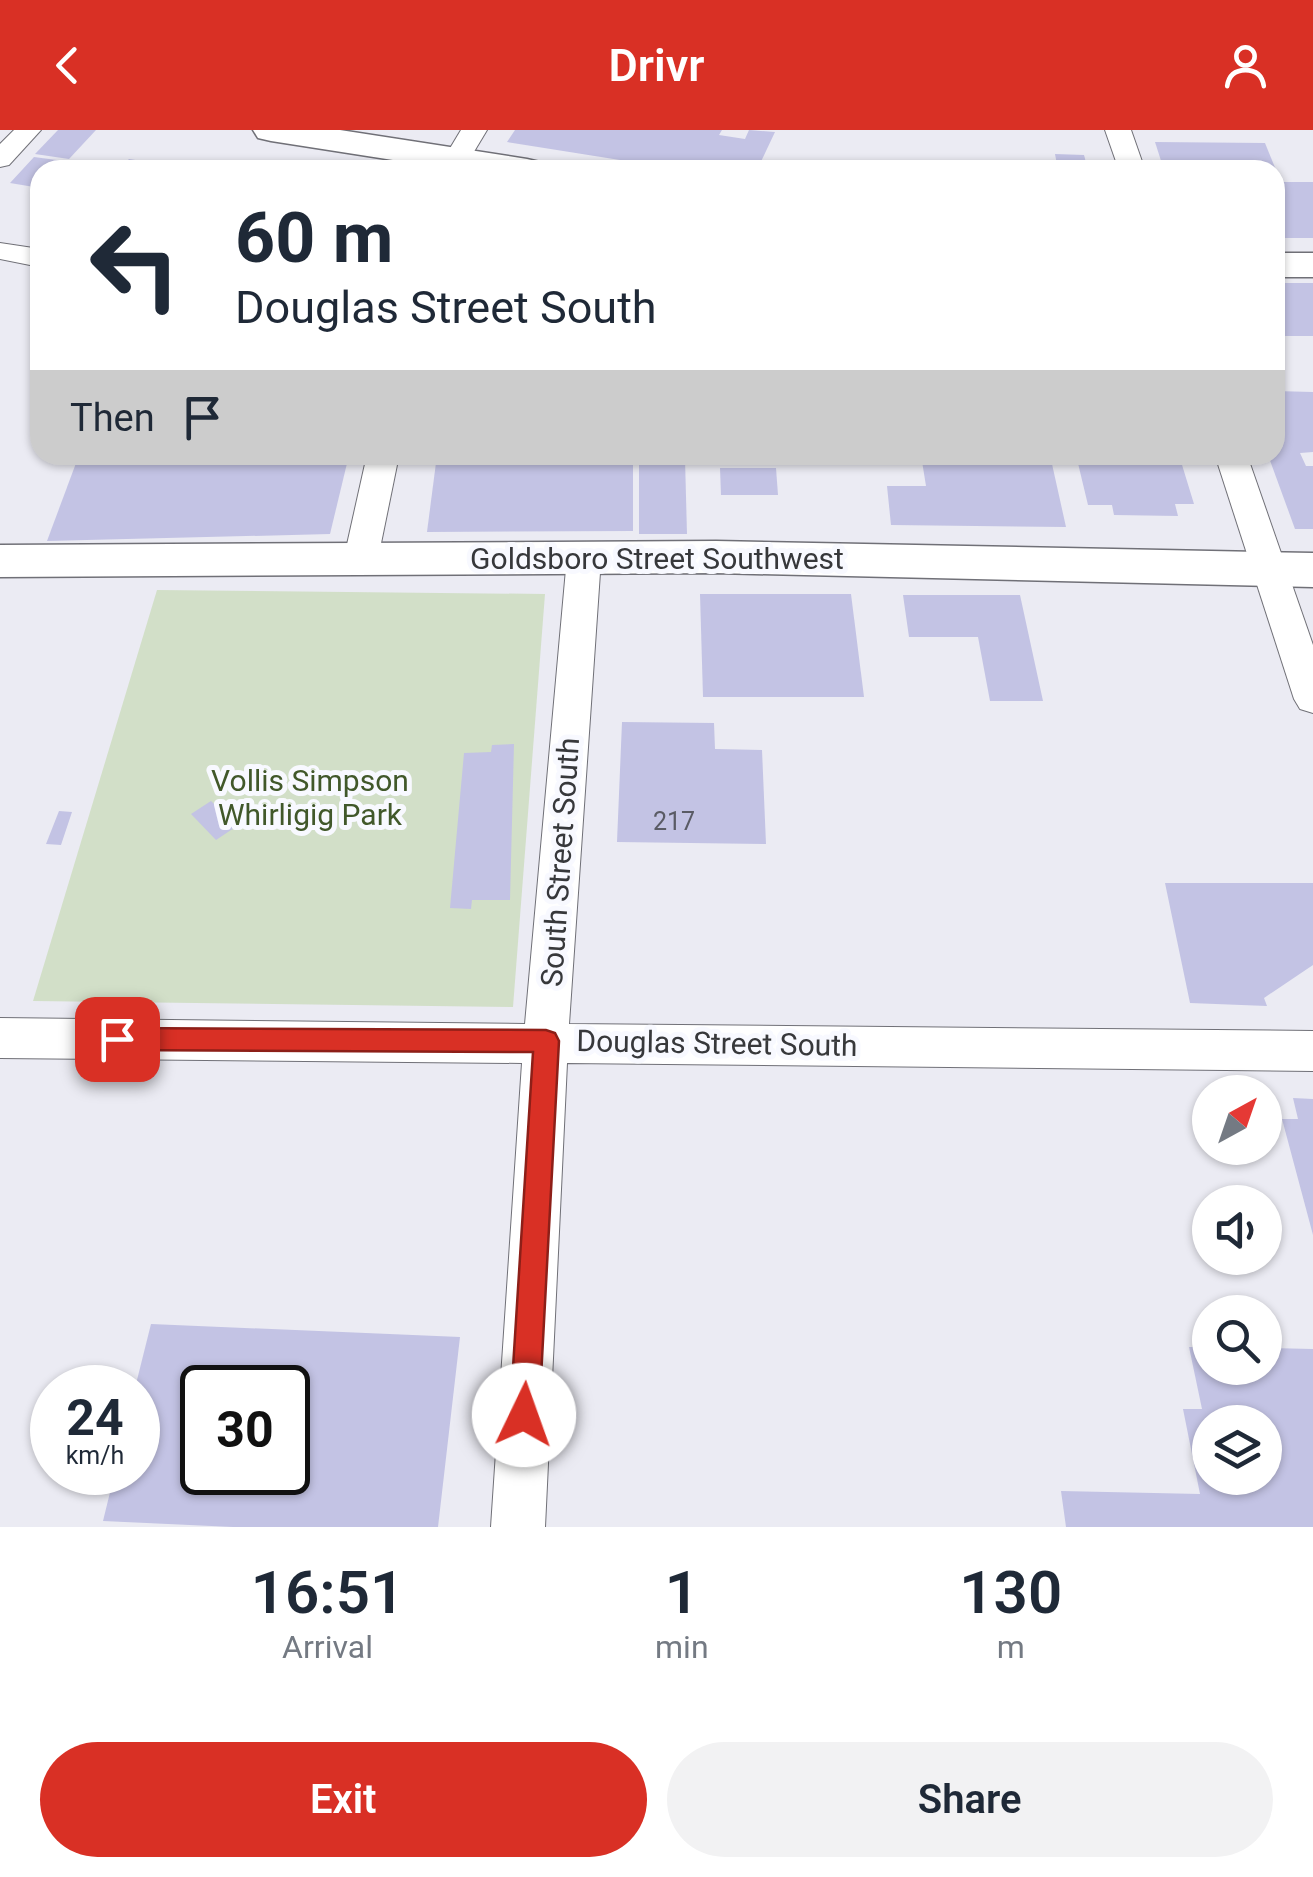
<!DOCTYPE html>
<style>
body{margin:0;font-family:Roboto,sans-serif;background:#f2f2f3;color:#1f2937;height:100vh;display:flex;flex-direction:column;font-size:38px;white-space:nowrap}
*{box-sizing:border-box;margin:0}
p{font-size:32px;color:#747a83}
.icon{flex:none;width:55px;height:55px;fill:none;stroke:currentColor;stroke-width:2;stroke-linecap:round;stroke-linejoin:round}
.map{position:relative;height:1397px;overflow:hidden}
.sheet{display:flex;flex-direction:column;background:#fff;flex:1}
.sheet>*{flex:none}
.guide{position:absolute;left:30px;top:30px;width:1255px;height:305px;border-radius:30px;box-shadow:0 2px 8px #0004;background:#fff;color:#1f2937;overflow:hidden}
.needle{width:65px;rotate:40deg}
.fabs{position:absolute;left:1192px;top:945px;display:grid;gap:20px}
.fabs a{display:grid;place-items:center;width:90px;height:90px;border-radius:50%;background:#fff;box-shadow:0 2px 8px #0004;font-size:50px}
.speed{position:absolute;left:30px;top:1235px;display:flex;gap:20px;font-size:50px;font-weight:700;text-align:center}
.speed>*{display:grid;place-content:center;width:130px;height:130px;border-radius:50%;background:#fff;box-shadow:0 2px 8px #0004;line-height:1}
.speed small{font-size:25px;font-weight:400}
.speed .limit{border:5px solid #111;border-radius:15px;background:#fff;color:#111}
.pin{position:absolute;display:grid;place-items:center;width:85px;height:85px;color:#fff;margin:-42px;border-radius:20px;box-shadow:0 5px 15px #0006}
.me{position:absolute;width:110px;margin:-55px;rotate:3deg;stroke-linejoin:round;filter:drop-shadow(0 0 8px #0008)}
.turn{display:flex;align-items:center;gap:35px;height:210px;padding:0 40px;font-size:45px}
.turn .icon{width:130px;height:130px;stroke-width:2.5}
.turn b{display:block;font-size:70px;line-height:85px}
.then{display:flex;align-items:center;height:95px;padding:0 40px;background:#0003;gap:20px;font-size:38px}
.eta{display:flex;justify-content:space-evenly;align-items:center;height:170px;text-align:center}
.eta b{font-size:60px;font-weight:600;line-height:70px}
.button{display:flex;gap:20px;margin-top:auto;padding:20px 40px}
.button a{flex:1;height:115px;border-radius:60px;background:#d93025;color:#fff;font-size:40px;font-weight:600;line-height:115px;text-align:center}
.button a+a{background:#f2f2f3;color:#1f2937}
header{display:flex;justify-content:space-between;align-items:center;height:130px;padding:0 40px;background:#d93025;color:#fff;font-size:45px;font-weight:600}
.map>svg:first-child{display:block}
</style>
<header><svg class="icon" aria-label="back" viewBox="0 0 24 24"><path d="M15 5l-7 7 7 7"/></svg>Drivr<svg class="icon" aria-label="person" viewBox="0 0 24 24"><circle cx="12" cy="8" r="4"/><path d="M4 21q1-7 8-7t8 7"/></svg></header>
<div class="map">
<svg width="1313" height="1397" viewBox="0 0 1313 1397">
<rect width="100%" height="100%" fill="#ebebf3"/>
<path fill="#d2dfc8" d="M157,460L545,464L513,877L33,871Z"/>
<g fill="#c3c3e4" fill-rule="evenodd">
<path d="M58,0H96L69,29L35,24Z"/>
<path d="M515,0H722L719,5L745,9L749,0L775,2L757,40H683L507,12Z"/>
<path d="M1155,12L1265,13L1276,40H1164Z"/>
<path d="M1055,24L1084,25L1088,40H1058Z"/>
<path d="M34,27L64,31L55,40H40V58L10,53Z"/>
<path d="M129,29L187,38L186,40H119Z"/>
<rect x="1275" y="52" width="38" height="56"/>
<rect x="1275" y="153" width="38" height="53"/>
<path d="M1275,261L1313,262V322L1300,323L1306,336H1313V399H1295L1268,325H1275Z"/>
<path d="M79,325H349L330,404L47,411Z"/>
<path d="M437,325H633V401L427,402Z"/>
<path d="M921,325H1050L1066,397L891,395L887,356H926Z"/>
<path d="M1076,325H1179L1194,374H1175L1178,386L1114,385L1112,375H1088Z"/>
<path d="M639,329H685L687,404H639Z"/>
<path d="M720,338H776L778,365H721Z"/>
<path d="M700,464H851L864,567H703Z"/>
<path d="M903,465H1020L1043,571H990L978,507H909Z"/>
<path d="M622,592L714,593L715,619L762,620L766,714L617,712Z"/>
<path d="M514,614L510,770H472L471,779L450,778L464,623L491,622L492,615Z"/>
<path d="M211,671L237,696L216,710L191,684Z"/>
<path d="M59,681L72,682L61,715L46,714Z"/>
<path d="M1165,753H1313V835L1264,868L1267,876L1190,873Z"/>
<path d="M1293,968L1313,969V1105L1282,989H1298Z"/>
<path d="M151,1194L460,1207L438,1397H233L103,1391L115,1342H138L135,1258ZM202,1258H288V1342H202Z"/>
<path d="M1189,1217H1210V1238H1265V1218L1313,1219V1397H1066L1061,1361L1200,1364L1183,1279H1202ZM1210,1292H1265V1348H1210Z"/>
</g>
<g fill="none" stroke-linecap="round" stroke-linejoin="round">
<defs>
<g id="street">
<path d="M14,0H41L9,35L0,37V14Z"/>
<path d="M461,0H487L463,40H437Z"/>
<path d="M1105,0H1131L1145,40H1119Z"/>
<path d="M0,113L40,119V137L0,129Z"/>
<path d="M367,325H399L378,428L373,436L361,440L349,436L344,428Z"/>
<path d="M1215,325H1247L1313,515V583L1300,579L1294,569Z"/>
<path d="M584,416L596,420L601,428L569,894L1313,901V941L567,933L545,1397H491L522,933L0,928V888L525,894L567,428L572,420Z"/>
</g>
<g id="secondary">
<path d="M253,0H340L527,29L540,32L545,40H457L271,11L258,8Z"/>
<rect x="1275" y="123" width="38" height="24"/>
<path d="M716,411L1313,423V457L716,443L0,447V415Z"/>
</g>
</defs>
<use href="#street" stroke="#707077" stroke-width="2"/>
<use href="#secondary" stroke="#707077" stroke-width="3"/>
<use href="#street" fill="#fff" fill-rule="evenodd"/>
<use href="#secondary" fill="#fff" fill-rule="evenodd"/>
</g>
<path fill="#d93025" stroke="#8d1f18" stroke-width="2.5" d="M117,898L546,900L555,903L559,911L539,1285L535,1295L524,1300L514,1295L510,1285L533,922L117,920L108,917L104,909L108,901Z"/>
<g text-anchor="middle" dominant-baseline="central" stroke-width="10" stroke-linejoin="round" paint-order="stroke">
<g font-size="25" fill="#5a5b65">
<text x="674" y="691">217</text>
</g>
<g font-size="30" fill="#37383b" stroke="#f8f9ff">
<text x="657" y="428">Goldsboro Street Southwest</text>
<text transform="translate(560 732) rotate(-86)">South Street South</text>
<text transform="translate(717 913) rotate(1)">Douglas Street South</text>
</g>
<g font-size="30" fill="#41582a" stroke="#f8f9ff">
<text x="310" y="650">Vollis Simpson<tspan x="310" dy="34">Whirligig Park</tspan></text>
</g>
</g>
</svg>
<div class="fabs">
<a><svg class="needle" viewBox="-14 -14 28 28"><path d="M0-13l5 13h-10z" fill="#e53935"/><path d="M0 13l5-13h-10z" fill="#747a83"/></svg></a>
<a><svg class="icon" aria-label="sound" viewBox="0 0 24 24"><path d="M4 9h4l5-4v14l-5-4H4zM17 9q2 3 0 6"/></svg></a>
<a><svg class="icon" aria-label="search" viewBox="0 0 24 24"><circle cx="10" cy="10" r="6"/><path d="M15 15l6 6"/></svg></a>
<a><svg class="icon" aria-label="layers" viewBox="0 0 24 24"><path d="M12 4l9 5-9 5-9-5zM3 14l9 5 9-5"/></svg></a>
</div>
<div class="speed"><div>24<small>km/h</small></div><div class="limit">30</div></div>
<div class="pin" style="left:117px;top:909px;background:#d93025"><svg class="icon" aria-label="arrive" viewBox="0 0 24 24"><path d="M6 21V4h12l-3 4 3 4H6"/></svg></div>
<svg class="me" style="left:524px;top:1285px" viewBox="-20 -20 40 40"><circle r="19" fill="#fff"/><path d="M0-13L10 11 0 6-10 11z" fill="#d93025"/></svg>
<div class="guide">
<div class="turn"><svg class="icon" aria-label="left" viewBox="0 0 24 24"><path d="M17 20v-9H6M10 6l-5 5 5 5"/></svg><div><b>60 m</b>Douglas Street South</div></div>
<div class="then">Then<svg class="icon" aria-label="arrive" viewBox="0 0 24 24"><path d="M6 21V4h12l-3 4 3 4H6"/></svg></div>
</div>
</div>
<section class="sheet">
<div class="eta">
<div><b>16:51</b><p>Arrival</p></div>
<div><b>1</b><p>min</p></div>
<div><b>130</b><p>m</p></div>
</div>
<div class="button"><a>Exit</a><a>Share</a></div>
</section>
